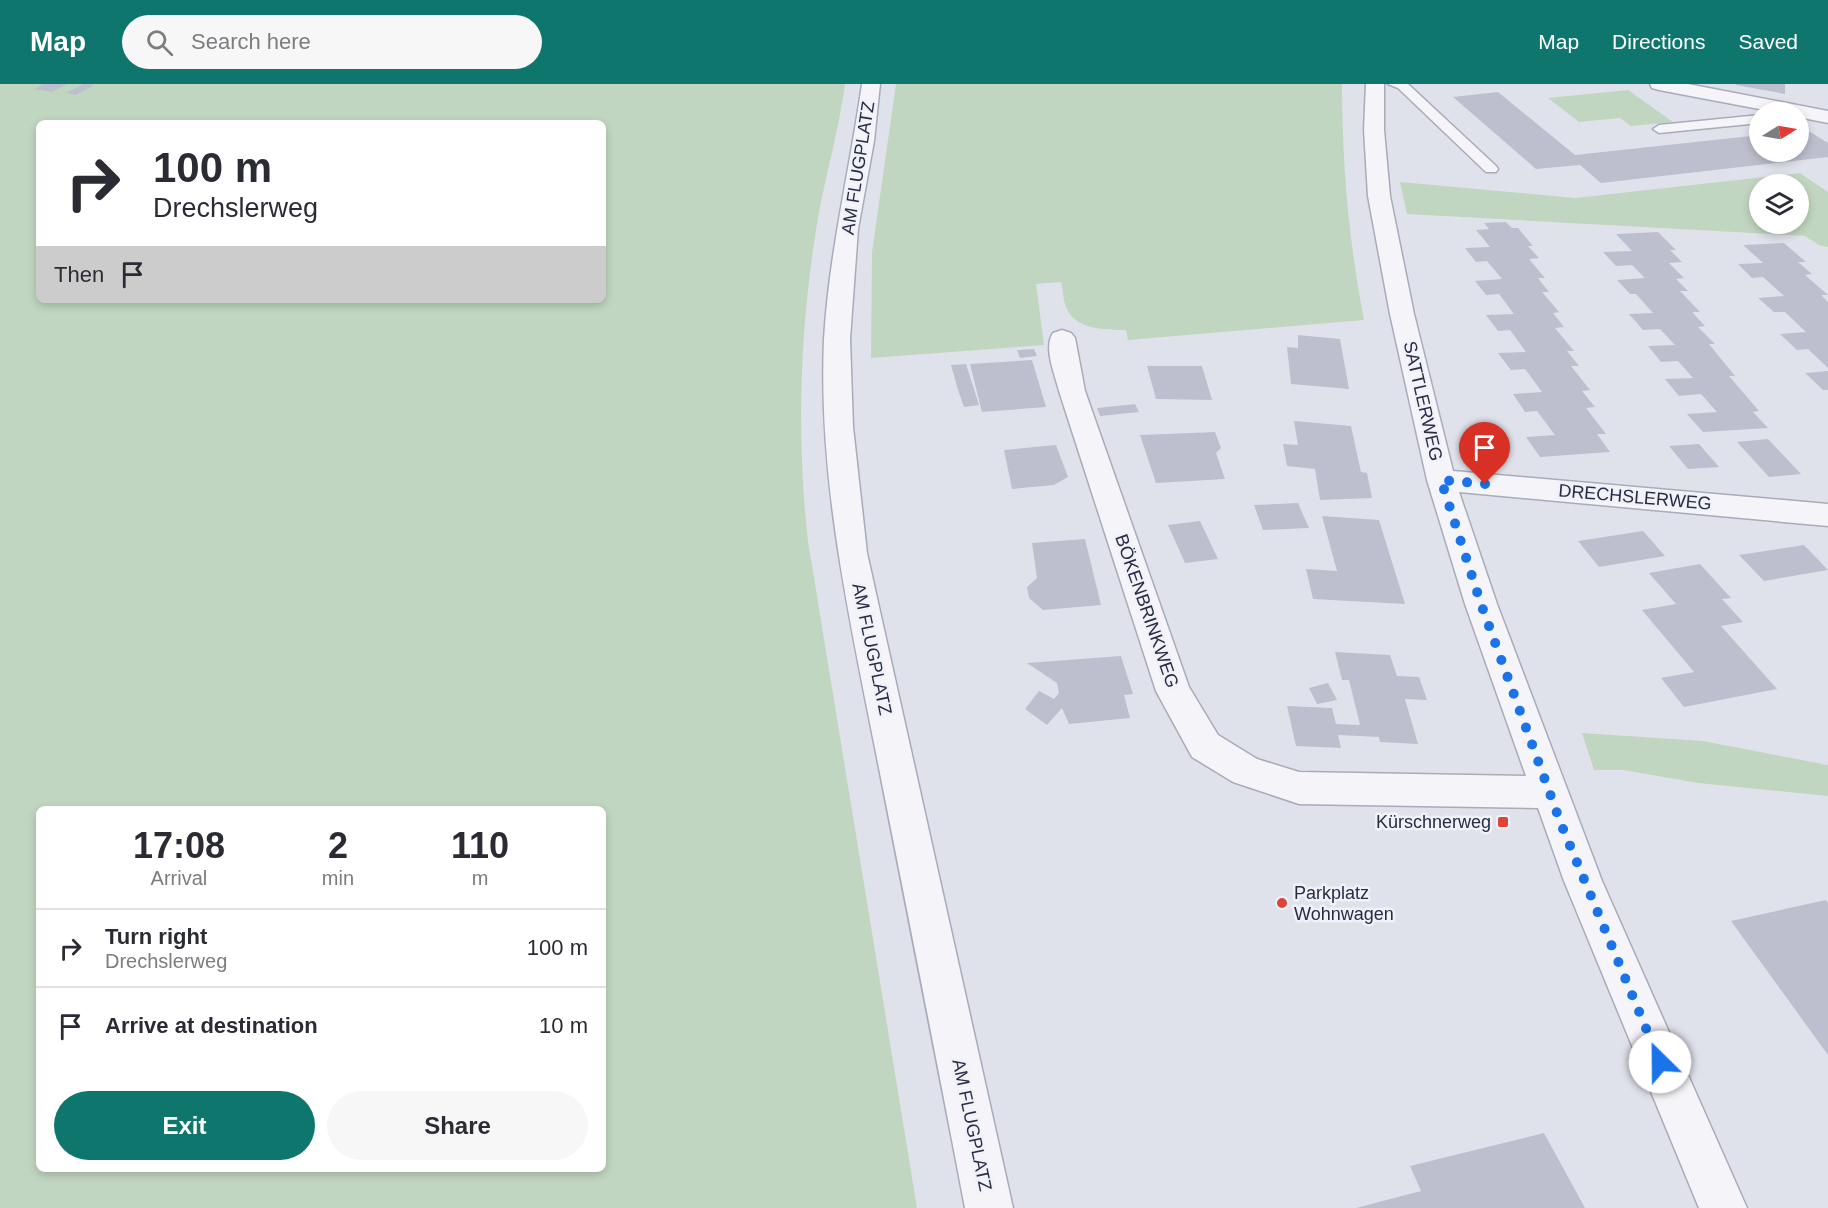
<!DOCTYPE html>
<meta charset="utf-8">
<style>
body{margin:0;font-family:Arial,sans-serif;background:#f7f7f7;color:#2b2b33;height:100vh;display:flex;flex-direction:column;font-size:22px;white-space:nowrap}
*{box-sizing:border-box;margin:0}
p{font-size:20px;color:#7c7c81}
.icon{flex:none;width:33px;height:33px;fill:none;stroke:currentColor;stroke-width:2;stroke-linecap:round;stroke-linejoin:round}
.map{position:relative;flex:1;overflow:hidden}
.sheet{position:absolute;left:36px;top:722px;width:570px;height:366px;display:flex;flex-direction:column;background:#fff;border-radius:9px;box-shadow:0 3px 9px #0003}
.sheet>*{flex:none}
.top-card{position:absolute;left:36px;top:36px;width:570px;height:183px;border-radius:9px;box-shadow:0 3px 9px #0003;background:#fff;color:#2b2b33;overflow:hidden}
.needle{width:39px;rotate:79deg}
.tools{position:absolute;left:1749px;top:18px;display:grid;gap:12px}
.tools a{display:grid;place-items:center;width:60px;height:60px;border-radius:50%;background:#fff;box-shadow:0 3px 9px #0003;font-size:30px}
.pin{position:absolute;display:grid;place-items:center;width:51px;height:51px;color:#fff;margin:-62px -26px;border-radius:50% 50% 50% 0;rotate:-45deg;box-shadow:0 0 6px #0007}
.pin .icon{rotate:45deg}
.me{position:absolute;width:66px;margin:-33px;rotate:337deg;stroke-linejoin:round;filter:drop-shadow(0 0 4px #0008)}
.turn{display:flex;align-items:center;gap:21px;height:126px;padding:0 18px;font-size:27px}
.turn .icon{width:78px;height:78px;stroke-width:2.5}
.turn b{display:block;font-size:42px;line-height:51px}
.then{display:flex;align-items:center;height:57px;padding:0 18px;background:#0003;gap:12px;font-size:22px}
.eta{display:flex;justify-content:space-evenly;align-items:center;height:102px;text-align:center}
.eta b{font-size:36px;font-weight:600;line-height:42px}
.action{display:flex;gap:12px;margin-top:auto;padding:12px 18px}
.action a{flex:1;height:69px;border-radius:36px;background:#0f766e;color:#fff;font-size:24px;font-weight:600;line-height:69px;text-align:center}
.action a+a{background:#f7f7f7;color:#2b2b33}
ul{padding:0;list-style:none}
li{display:flex;align-items:center;gap:18px;height:78px;padding:0 18px;border-top:2px solid #e1e1e2}
li div{flex:1}
li b{display:block;font-size:22px}
li em{font-style:normal}
header{display:flex;align-items:center;gap:36px;box-sizing:border-box;height:84px;padding:0 30px;background:#0f766e;color:#fff}
header strong{font-size:28px}
nav{display:flex;gap:33px;margin-inline-start:auto;font-size:21px}
.search{width:420px;height:54px;background:#f7f7f7;display:flex;align-items:center;gap:15px;box-sizing:border-box;padding:0 21px;border-radius:33px;color:#7c7c81;font-size:22px}
.map>svg:first-child{display:block}
</style>
<header>
<strong>Map</strong>
<div class="search"><svg class="icon" aria-label="search" viewBox="0 0 24 24"><circle cx="10" cy="10" r="6"/><path d="M15 15l6 6"/></svg>Search here</div>
<nav><a>Map</a><a>Directions</a><a>Saved</a></nav>
</header>
<div class="map">
<svg width="1828" height="1124" viewBox="0 0 1828 1124">
<rect width="100%" height="100%" fill="#e0e2eb"/>
<g fill="#c1d6c0" fill-rule="evenodd">
<path d="M0,0H845C839,46 826,89 818,134C800,240 796,351 808,457L917,1124H0ZM39,39H603V216H39ZM39,724H603V1084H39Z"/>
<path d="M896,0H1342C1342,80 1349,158 1364,236L1128,256L1126,246C1105,246 1075,246 1066,223C1063,215 1063,206 1061,198L1036,200L1044,261L871,274L872,168Z"/>
<path d="M1628,6L1673,38L1631,42L1620,34L1579,38L1548,14Z"/>
<path d="M1800,89L1828,108V163L1819,161L1805,152L1407,130L1400,98L1575,114ZM1798,100V140H1760V100Z"/>
<path d="M1582,649L1703,657L1828,681V712L1698,699L1623,686H1594Z"/>
</g>
<g fill="#bdbfce">
<path d="M44,0H67L52,8L34,5Z"/>
<path d="M84,0L94,1L76,11L66,9Z"/>
<path d="M1736,0H1785V10L1736,1Z"/>
<path d="M1498,8L1575,71L1760,51V68H1798V47L1807,46L1828,59V73L1601,99L1580,81L1536,85L1453,13Z"/>
<path d="M1506,138L1512,144H1518L1533,162H1528L1539,174L1529,175L1545,194H1538L1549,208H1542L1559,228L1553,229L1564,243L1555,244L1574,267H1567L1579,282H1571L1590,306L1582,307L1595,323L1586,324L1606,350H1597L1610,368L1540,373L1526,353L1555,351L1537,327L1525,328L1513,310L1542,308L1525,285L1511,286L1498,269L1526,268L1510,246L1498,247L1486,231L1514,230L1499,210L1486,211L1475,197L1502,195L1487,177L1476,178L1465,164L1490,163L1476,146L1489,145L1484,139Z"/>
<path d="M1658,148L1676,166H1670L1682,178L1669,179L1684,194L1676,195L1688,207H1680L1700,228H1692L1705,242L1698,243L1715,260H1709L1735,292H1729L1759,327L1753,328L1768,344L1703,348L1687,330L1717,328L1701,310L1679,312L1665,295L1693,294L1678,277L1661,278L1648,262L1675,261L1660,245L1643,246L1629,230L1653,229L1636,210H1630L1617,196L1645,194L1632,181L1616,182L1603,168L1632,167L1616,150Z"/>
<path d="M1784,159L1806,178H1798L1812,190L1805,191L1828,211H1821L1828,218V284L1808,265L1797,266L1780,250L1806,248L1785,228H1774L1758,214L1784,212L1763,193L1752,194L1738,180L1763,179L1743,161Z"/>
<path d="M1298,251L1340,255L1349,305L1291,300L1287,263L1298,264Z"/>
<path d="M1034,265L1037,272L1020,274L1017,266Z"/>
<path d="M1032,276L1046,323L982,328L970,280Z"/>
<path d="M966,280L979,321L964,323L958,306L951,281Z"/>
<path d="M1147,282H1202L1212,316L1156,315Z"/>
<path d="M1828,287V306H1823L1805,289Z"/>
<path d="M1135,320L1139,328L1100,332L1097,324Z"/>
<path d="M1294,337L1351,342L1361,388L1367,389L1372,414L1320,416L1315,385L1287,382L1283,360L1298,361Z"/>
<path d="M1215,348L1221,364L1216,369L1225,395L1156,399L1140,351Z"/>
<path d="M1768,355L1801,390L1769,393L1737,358Z"/>
<path d="M1699,360L1719,383L1688,385L1669,362Z"/>
<path d="M1056,361L1068,393L1054,401L1012,405L1004,366Z"/>
<path d="M1298,419L1309,444L1263,446L1254,421Z"/>
<path d="M1322,432L1379,436L1405,520L1313,515L1306,485L1337,487Z"/>
<path d="M1200,437L1218,475L1185,479L1168,441Z"/>
<path d="M1643,447L1665,472L1599,483L1578,457Z"/>
<path d="M1085,455L1101,521L1043,526L1029,514L1027,503L1037,494L1032,459Z"/>
<path d="M1804,461L1828,486L1764,497L1739,471Z"/>
<path d="M1700,480L1731,514L1722,515L1743,538L1721,542L1777,605L1684,623L1661,594L1694,588L1642,526L1676,520L1649,489Z"/>
<path d="M1335,568L1390,571L1397,592L1419,593L1427,616L1405,615L1418,660L1380,658L1379,653L1338,651L1341,664L1296,662L1287,622L1332,624L1336,640L1360,641L1349,596H1342Z"/>
<path d="M1121,572L1133,610L1124,611L1130,634L1069,640L1062,624L1047,641L1025,625L1039,607L1054,615L1059,609L1057,599L1027,579Z"/>
<path d="M1328,599L1337,616L1317,620L1309,604Z"/>
<path d="M1826,816L1828,819V971L1731,837Z"/>
<path d="M1544,1049L1585,1124H1356L1421,1107L1410,1082Z"/>
</g>
<g fill="none" stroke-linecap="round" stroke-linejoin="round">
<defs>
<g id="lane">
<path d="M1388,0H1408L1496,82L1498,85L1496,88H1486L1398,4Z"/>
<path d="M1760,31V39L1659,49L1653,45L1659,41Z"/>
</g>
<g id="street">
<path d="M862,0H880L874,57L858,145L850,255L853,343L867,469L1013,1124H965C936,972 906,820 876,669C849,532 818,395 824,255C829,169 850,85 862,0Z"/>
<path d="M1366,0H1384V46L1390,112L1414,230L1453,387L1828,420V442L1459,408L1497,520L1602,797L1747,1124H1699L1564,797L1538,724L1299,720L1233,698L1192,673L1156,607L1059,307C1055,291 1043,263 1053,249L1062,246L1071,249L1075,254L1085,307L1189,603L1218,651L1257,675L1299,688L1526,692L1465,520L1427,396L1390,230L1368,112L1364,46Z"/>
<path d="M1650,0H1688L1828,27V39L1798,33V28H1775L1659,6L1652,4Z"/>
</g>
</defs>
<use href="#lane" stroke="#a8abb9" stroke-width="3"/>
<use href="#street" stroke="#a8abb9" stroke-width="3"/>
<use href="#lane" fill="#f4f4f9" fill-rule="evenodd"/>
<use href="#street" fill="#f4f4f9" fill-rule="evenodd"/>
</g>
<g fill="none" stroke-linecap="round" stroke-linejoin="round">
<path stroke="#1a73e8" stroke-width="10" stroke-dasharray="0 18" d="M1485,400L1441,396L1481,520L1561,740L1660,978"/>
</g>
<g fill="#dd4538" stroke="#f0f2f8" stroke-width="2">
<rect x="1497" y="732" width="12" height="12" rx="3"/>
<circle cx="1282" cy="819" r="6"/>
</g>
<g text-anchor="middle" dominant-baseline="central" stroke-width="5" stroke-linejoin="round" paint-order="stroke">
<g font-size="18" fill="#272b44" stroke="#f0f2f8">
<text transform="translate(858 84) rotate(-81)">AM FLUGPLATZ</text>
<text transform="translate(1423 317) rotate(77)">SATTLERWEG</text>
<text transform="translate(1635 413) rotate(5)">DRECHSLERWEG</text>
<text transform="translate(1147 527) rotate(71)">BÖKENBRINKWEG</text>
<text transform="translate(872 565) rotate(78)">AM FLUGPLATZ</text>
<text transform="translate(972 1041) rotate(78)">AM FLUGPLATZ</text>
</g>
<g font-size="18" fill="#272b44" stroke="#f0f2f8" text-anchor="end">
<text x="1491" y="738">Kürschnerweg</text>
<text x="1294" y="809" text-anchor="start">Parkplatz<tspan x="1294" dy="21">Wohnwagen</tspan></text>
</g>
</g>
</svg>
<div class="tools">
<a><svg class="needle" viewBox="-14 -14 28 28"><path d="M0-13l5 13h-10z" fill="#e53935"/><path d="M0 13l5-13h-10z" fill="#7c7c81"/></svg></a>
<a><svg class="icon" aria-label="layers" viewBox="0 0 24 24"><path d="M12 4l9 5-9 5-9-5zM3 14l9 5 9-5"/></svg></a>
</div>
<div class="pin" style="left:1485px;top:400px;background:#d93025"><svg class="icon" aria-label="arrive" viewBox="0 0 24 24"><path d="M6 21V4h12l-3 4 3 4H6"/></svg></div>
<svg class="me" style="left:1660px;top:978px" viewBox="-20 -20 40 40"><circle r="19" fill="#fff"/><path d="M0-13L10 11 0 6-10 11z" fill="#1a73e8"/></svg>
<div class="top-card">
<div class="turn"><svg class="icon" aria-label="right" viewBox="0 0 24 24"><path d="M7 20v-9h11M14 6l5 5-5 5"/></svg><div><b>100 m</b>Drechslerweg</div></div>
<div class="then">Then<svg class="icon" aria-label="arrive" viewBox="0 0 24 24"><path d="M6 21V4h12l-3 4 3 4H6"/></svg></div>
</div>
<section class="sheet">
<div class="eta">
<div><b>17:08</b><p>Arrival</p></div>
<div><b>2</b><p>min</p></div>
<div><b>110</b><p>m</p></div>
</div>
<ul>
<li><svg class="icon" aria-label="right" viewBox="0 0 24 24"><path d="M7 20v-9h11M14 6l5 5-5 5"/></svg><div><b>Turn right</b><p>Drechslerweg</p></div><em>100 m</em></li>
<li><svg class="icon" aria-label="arrive" viewBox="0 0 24 24"><path d="M6 21V4h12l-3 4 3 4H6"/></svg><div><b>Arrive at destination</b></div><em>10 m</em></li>
</ul>
<div class="action"><a>Exit</a><a>Share</a></div>
</section>
</div>
